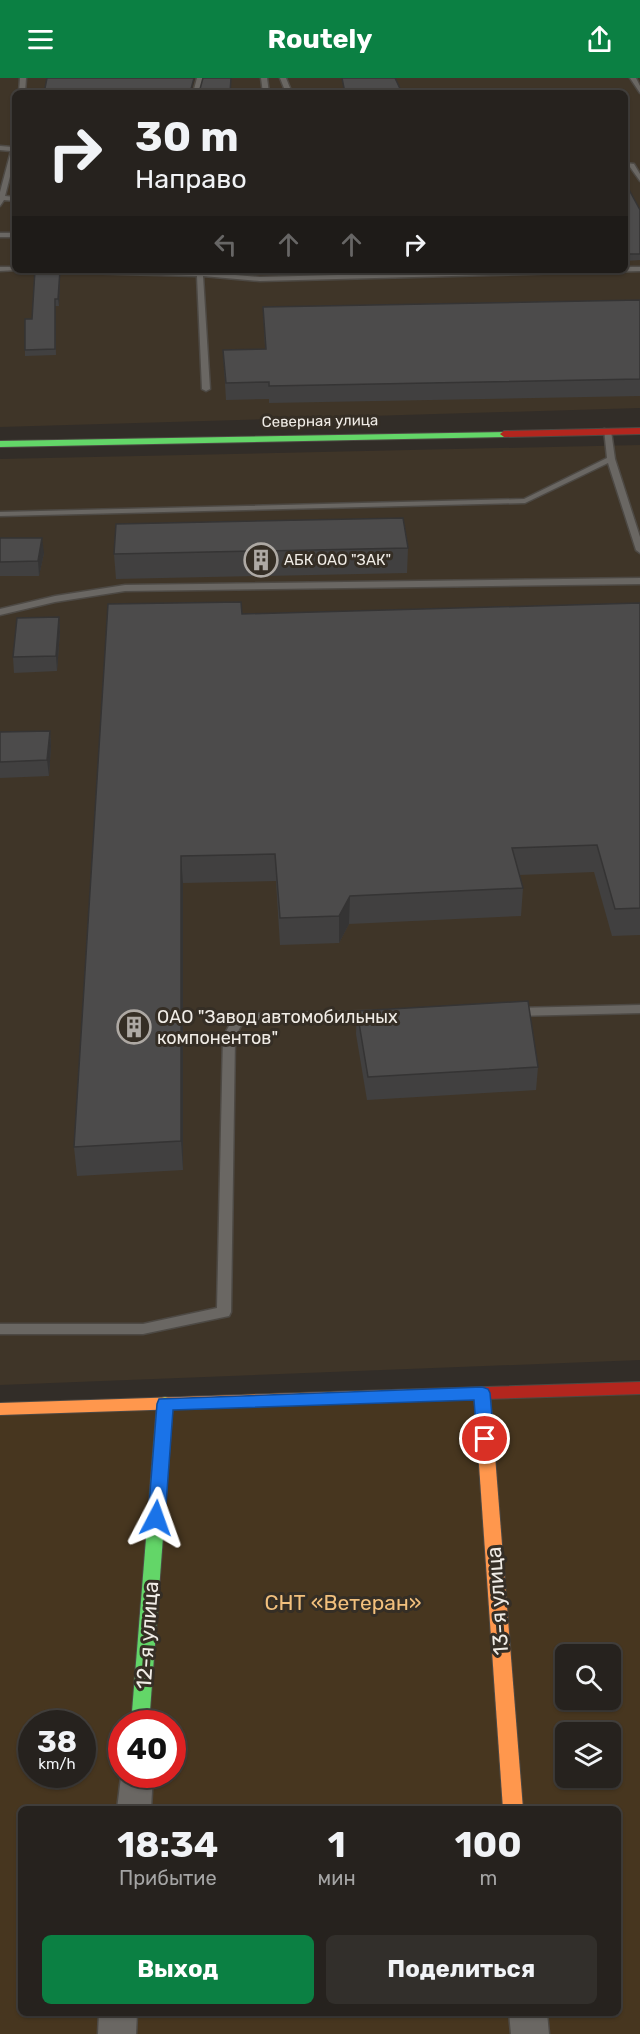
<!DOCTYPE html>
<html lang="ru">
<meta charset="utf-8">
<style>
body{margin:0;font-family:Rubik,sans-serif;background:#322f2b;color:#f1f3f6;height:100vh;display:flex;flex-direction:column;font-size:22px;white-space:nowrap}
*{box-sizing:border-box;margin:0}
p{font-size:20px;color:#a4a4a4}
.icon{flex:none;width:33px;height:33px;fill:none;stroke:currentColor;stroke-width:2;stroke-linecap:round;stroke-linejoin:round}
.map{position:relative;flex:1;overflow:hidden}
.side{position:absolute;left:18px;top:1728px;width:603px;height:210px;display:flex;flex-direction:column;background:#26221e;border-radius:9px;box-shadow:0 2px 4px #0004,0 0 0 2px #423f3c}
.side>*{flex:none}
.banner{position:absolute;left:12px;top:12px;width:616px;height:183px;border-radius:9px;box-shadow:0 2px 4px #0004,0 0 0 2px #423f3c;background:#26221e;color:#f1f3f6;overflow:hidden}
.buttons{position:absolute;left:555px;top:1566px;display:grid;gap:12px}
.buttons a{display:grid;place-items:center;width:66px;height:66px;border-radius:9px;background:#26221e;box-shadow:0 2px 4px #0004,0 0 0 2px #423f3c;font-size:30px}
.speed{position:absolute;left:18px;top:1632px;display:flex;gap:12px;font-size:30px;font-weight:700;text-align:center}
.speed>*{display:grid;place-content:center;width:78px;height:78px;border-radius:50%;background:#26221e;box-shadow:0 2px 4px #0004,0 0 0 2px #423f3c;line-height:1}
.speed small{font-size:15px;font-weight:400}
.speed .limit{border:9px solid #d22;background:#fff;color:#111}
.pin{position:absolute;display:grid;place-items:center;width:51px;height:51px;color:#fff;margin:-26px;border:3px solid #fff;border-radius:50%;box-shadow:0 2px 6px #0007}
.me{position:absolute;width:66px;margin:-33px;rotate:4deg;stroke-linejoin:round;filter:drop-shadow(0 0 4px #0008)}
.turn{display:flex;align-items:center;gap:21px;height:126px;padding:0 24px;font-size:27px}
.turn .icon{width:78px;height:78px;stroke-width:2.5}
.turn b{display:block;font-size:42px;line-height:51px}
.lanes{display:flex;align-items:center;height:57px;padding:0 24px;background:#0003;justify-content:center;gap:30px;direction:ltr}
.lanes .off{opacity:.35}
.eta{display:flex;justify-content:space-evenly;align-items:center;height:102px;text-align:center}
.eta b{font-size:36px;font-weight:700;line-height:42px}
.action{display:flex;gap:12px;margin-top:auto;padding:12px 24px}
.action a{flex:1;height:69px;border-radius:9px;background:#0b8043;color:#fff;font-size:24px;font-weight:700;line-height:69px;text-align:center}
.action a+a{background:#322f2b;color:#f1f3f6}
header{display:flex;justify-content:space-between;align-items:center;height:78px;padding:0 24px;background:#0b8043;color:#fff;font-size:27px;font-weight:700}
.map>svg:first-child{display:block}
</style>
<header><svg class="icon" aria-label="menu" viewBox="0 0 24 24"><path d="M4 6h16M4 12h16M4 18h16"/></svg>Routely<svg class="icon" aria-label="share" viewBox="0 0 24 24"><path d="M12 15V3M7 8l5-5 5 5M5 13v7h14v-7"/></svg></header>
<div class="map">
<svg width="640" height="1956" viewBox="0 0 640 1956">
<rect width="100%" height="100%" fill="#322d28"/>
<g fill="#3f3528" fill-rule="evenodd">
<path d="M0,0H640V330L0,349ZM15,15H626V192H15Z"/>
<path d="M640,367V1282L0,1307V381Z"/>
</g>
<path fill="#47361f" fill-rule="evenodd" d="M640,1309V1956H0V1326ZM566,1576H610V1622H566ZM32,1646H82V1696H32ZM122,1646H172V1696H122ZM566,1654H610V1700H566ZM21,1731H618V1935H21Z"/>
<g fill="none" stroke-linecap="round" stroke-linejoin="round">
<defs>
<g id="lane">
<path d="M20,0H26L25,15H19Z"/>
<path d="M197,0H203L199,15H193Z"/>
<path d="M261,0H267L269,15H263Z"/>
<path d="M280,0H286L292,15H286Z"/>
<path d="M630,0H636L640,8V15Z"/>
<path d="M15,65V79L5,118L15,119V123L4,122L0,128V114L11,73L0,72V68L12,69Z"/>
<path d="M626,85L634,86L640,96V103L630,89H626Z"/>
<rect x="0" y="155" width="15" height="4"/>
<path d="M0,189H15V192H18L0,193Z"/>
<path d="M626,189H640V193L260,203L203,198L210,311L206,313L202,311L197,198L45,194L42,192L200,194L260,199L526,192H626Z"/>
<path d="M604,351L611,353L615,381L640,459V475L636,472L608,385L525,425L0,438V434L524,421L607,380Z"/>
<path d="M640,500V506L125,513L55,524L0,537V531L55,518L125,507Z"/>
<path d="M640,927V935L515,938L509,934L515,930Z"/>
<path d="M372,933L378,937L376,940L243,944L235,959L231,1234L229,1238L143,1256H0V1246H143L217,1230L223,959L235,937L239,936Z"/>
</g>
<g id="street">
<path d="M122,1691V1696H153L151,1731H117Z"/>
<path d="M99,1935H137L136,1956H98Z"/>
<path d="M509,1935H547L549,1956H511Z"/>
</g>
<g id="fast">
<path d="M507,354L508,356L504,359L0,369V363Z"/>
<path d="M165,1319L171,1321L173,1325L149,1646H131L157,1325L159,1321Z"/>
</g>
<g id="slow">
<path d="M482,1309L488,1311L490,1315L523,1731H503L474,1315L476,1311Z"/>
<path d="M422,1311L428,1313L430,1317L428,1321L422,1323L0,1337V1325Z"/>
</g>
<g id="jam">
<path d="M640,350V356L504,359L500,356L504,353Z"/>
<path d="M640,1304V1316L422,1323L416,1321L414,1317L416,1313L422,1311Z"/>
</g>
</defs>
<use href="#lane" stroke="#4d4944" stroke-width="3"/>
<use href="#street" stroke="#4d4944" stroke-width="3"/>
<use href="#fast" stroke="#4d4944" stroke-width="2"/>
<use href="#slow" stroke="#4d4944" stroke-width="2"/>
<use href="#jam" stroke="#4d4944" stroke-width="2"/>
<use href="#lane" fill="#6a6763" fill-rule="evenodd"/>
<use href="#street" fill="#6a6763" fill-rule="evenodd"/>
<use href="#fast" fill="#63d668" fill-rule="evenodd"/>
<use href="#slow" fill="#ff974d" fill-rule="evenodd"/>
<use href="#jam" fill="#b3261e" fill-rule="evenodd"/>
</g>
<g fill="#414040">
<path d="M193,11L231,15H44Z"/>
<path d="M626,108L640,132V182L626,183Z"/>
<path d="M60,197L59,228H55L56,277L25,278V272L32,241Z"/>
<path d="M640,222V318L269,325V321L226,322L223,272L265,271L263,229Z"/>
<path d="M0,460L44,475L39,498H0Z"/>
<path d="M408,470L407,495L116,501L114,476Z"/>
<path d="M640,525V857L612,858L594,794L519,797L523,810L521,838L349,846L339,865L280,867L276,803L183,805V1092L77,1098L74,1069L242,536Z"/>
<path d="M59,539L60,554L57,593L14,595L13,579Z"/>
<path d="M50,653L51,668L49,698L0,700V654Z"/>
<path d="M357,933L538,989L536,1012L367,1022L356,956Z"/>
</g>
<g fill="#353434">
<path d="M60,192V197L59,228L58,221Z"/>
<path d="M42,460L44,475L39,498L38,483Z"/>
<path d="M59,539L60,554L57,593L56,578Z"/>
<path d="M50,653L51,668L49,698L47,682Z"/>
<path d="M181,778L183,805V1092L181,1063Z"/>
<path d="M350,818L349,846L339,865V838Z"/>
</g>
<g fill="#4c4b4b" stroke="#353434" stroke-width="1.5">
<path d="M47,0H194L191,11H200L203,0H231L230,15H164L165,13L106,14V15H44Z"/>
<path d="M342,0H395L402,15H345Z"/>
<path d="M626,108H627L640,132V176H626Z"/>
<path d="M35,192H60L58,221H55V271L25,272V241H32Z"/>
<path d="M640,222V301L269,308V304L226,305L223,272L266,271L263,229Z"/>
<path d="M403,440L408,470L114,476L116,446Z"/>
<path d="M0,460H42L38,483L0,484Z"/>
<path d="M241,524L242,536L640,525V830L615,831L597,767L512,770L523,810L350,818L339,838L280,840L275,776L181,778V1063L74,1069L108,526Z"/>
<path d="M59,539L56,578L13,579L17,540Z"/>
<path d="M50,653L47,682L0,684V654Z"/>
<path d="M528,923L538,989L368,999L357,933Z"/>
</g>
<path fill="#1a73e8" stroke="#114b97" stroke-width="1.5" d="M482,1309L488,1311L490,1315L494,1361L491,1366L485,1368L479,1366L477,1361L474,1322L173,1332L165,1440L162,1445L156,1447L150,1445L148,1440L157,1326L159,1321Z"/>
<defs>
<symbol id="building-ring" viewBox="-11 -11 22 22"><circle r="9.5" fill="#352e25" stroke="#aea9a4" stroke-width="1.5"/><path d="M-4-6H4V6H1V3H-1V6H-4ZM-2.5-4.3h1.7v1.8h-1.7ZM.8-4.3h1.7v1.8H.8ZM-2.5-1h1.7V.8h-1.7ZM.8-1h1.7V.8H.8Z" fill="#aea9a4"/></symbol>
</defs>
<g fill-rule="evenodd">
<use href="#building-ring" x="242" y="463" width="38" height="38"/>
<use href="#building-ring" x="115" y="930" width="38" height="38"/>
</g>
<g text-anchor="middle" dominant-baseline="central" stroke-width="6" stroke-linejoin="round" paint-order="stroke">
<g font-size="15" fill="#f0ece6" stroke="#352e25">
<text transform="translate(320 343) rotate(-1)">Северная улица</text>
</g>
<g font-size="15" fill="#f0ece6" stroke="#352e25" text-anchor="start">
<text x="284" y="482">АБК ОАО "ЗАК"</text>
</g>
<g font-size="18" fill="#f0ece6" stroke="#352e25" text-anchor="start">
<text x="157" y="939">ОАО "Завод автомобильных<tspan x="157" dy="21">компонентов"</tspan></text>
</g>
<g font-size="21" fill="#f0ece6" stroke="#352e25">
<text transform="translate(497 1523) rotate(-94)">13-я улица</text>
<text transform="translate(147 1557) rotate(-86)">12-я улица</text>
</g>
<g font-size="21" fill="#f2c07d" stroke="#352e25">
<text x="343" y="1524">СНТ «Ветеран»</text>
</g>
</g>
</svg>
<div class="buttons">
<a><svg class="icon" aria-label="search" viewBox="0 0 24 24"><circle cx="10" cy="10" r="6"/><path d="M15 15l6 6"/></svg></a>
<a><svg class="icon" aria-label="layers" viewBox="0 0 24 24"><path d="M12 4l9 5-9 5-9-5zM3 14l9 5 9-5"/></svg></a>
</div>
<div class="speed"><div>38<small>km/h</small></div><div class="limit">40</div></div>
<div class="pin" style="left:485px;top:1361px;background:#d93025"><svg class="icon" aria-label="arrive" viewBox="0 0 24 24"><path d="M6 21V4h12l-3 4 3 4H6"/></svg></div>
<svg class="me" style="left:156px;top:1440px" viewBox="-20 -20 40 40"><path d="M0-17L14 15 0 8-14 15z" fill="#1a73e8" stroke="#fff" stroke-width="4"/></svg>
<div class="banner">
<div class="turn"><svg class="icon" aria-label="right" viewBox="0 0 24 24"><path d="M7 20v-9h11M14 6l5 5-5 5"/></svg><div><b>30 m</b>Направо</div></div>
<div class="lanes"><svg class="icon off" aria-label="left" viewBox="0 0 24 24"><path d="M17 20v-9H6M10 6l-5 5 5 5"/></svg><svg class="icon off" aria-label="ahead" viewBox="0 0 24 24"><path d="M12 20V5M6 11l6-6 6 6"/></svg><svg class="icon off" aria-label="ahead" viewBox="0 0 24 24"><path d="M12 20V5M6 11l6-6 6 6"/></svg><svg class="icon" aria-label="right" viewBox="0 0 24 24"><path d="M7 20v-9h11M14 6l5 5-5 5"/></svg></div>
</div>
<section class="side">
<div class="eta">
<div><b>18:34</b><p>Прибытие</p></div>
<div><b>1</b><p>мин</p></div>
<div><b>100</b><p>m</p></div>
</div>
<div class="action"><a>Выход</a><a>Поделиться</a></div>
</section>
</div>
